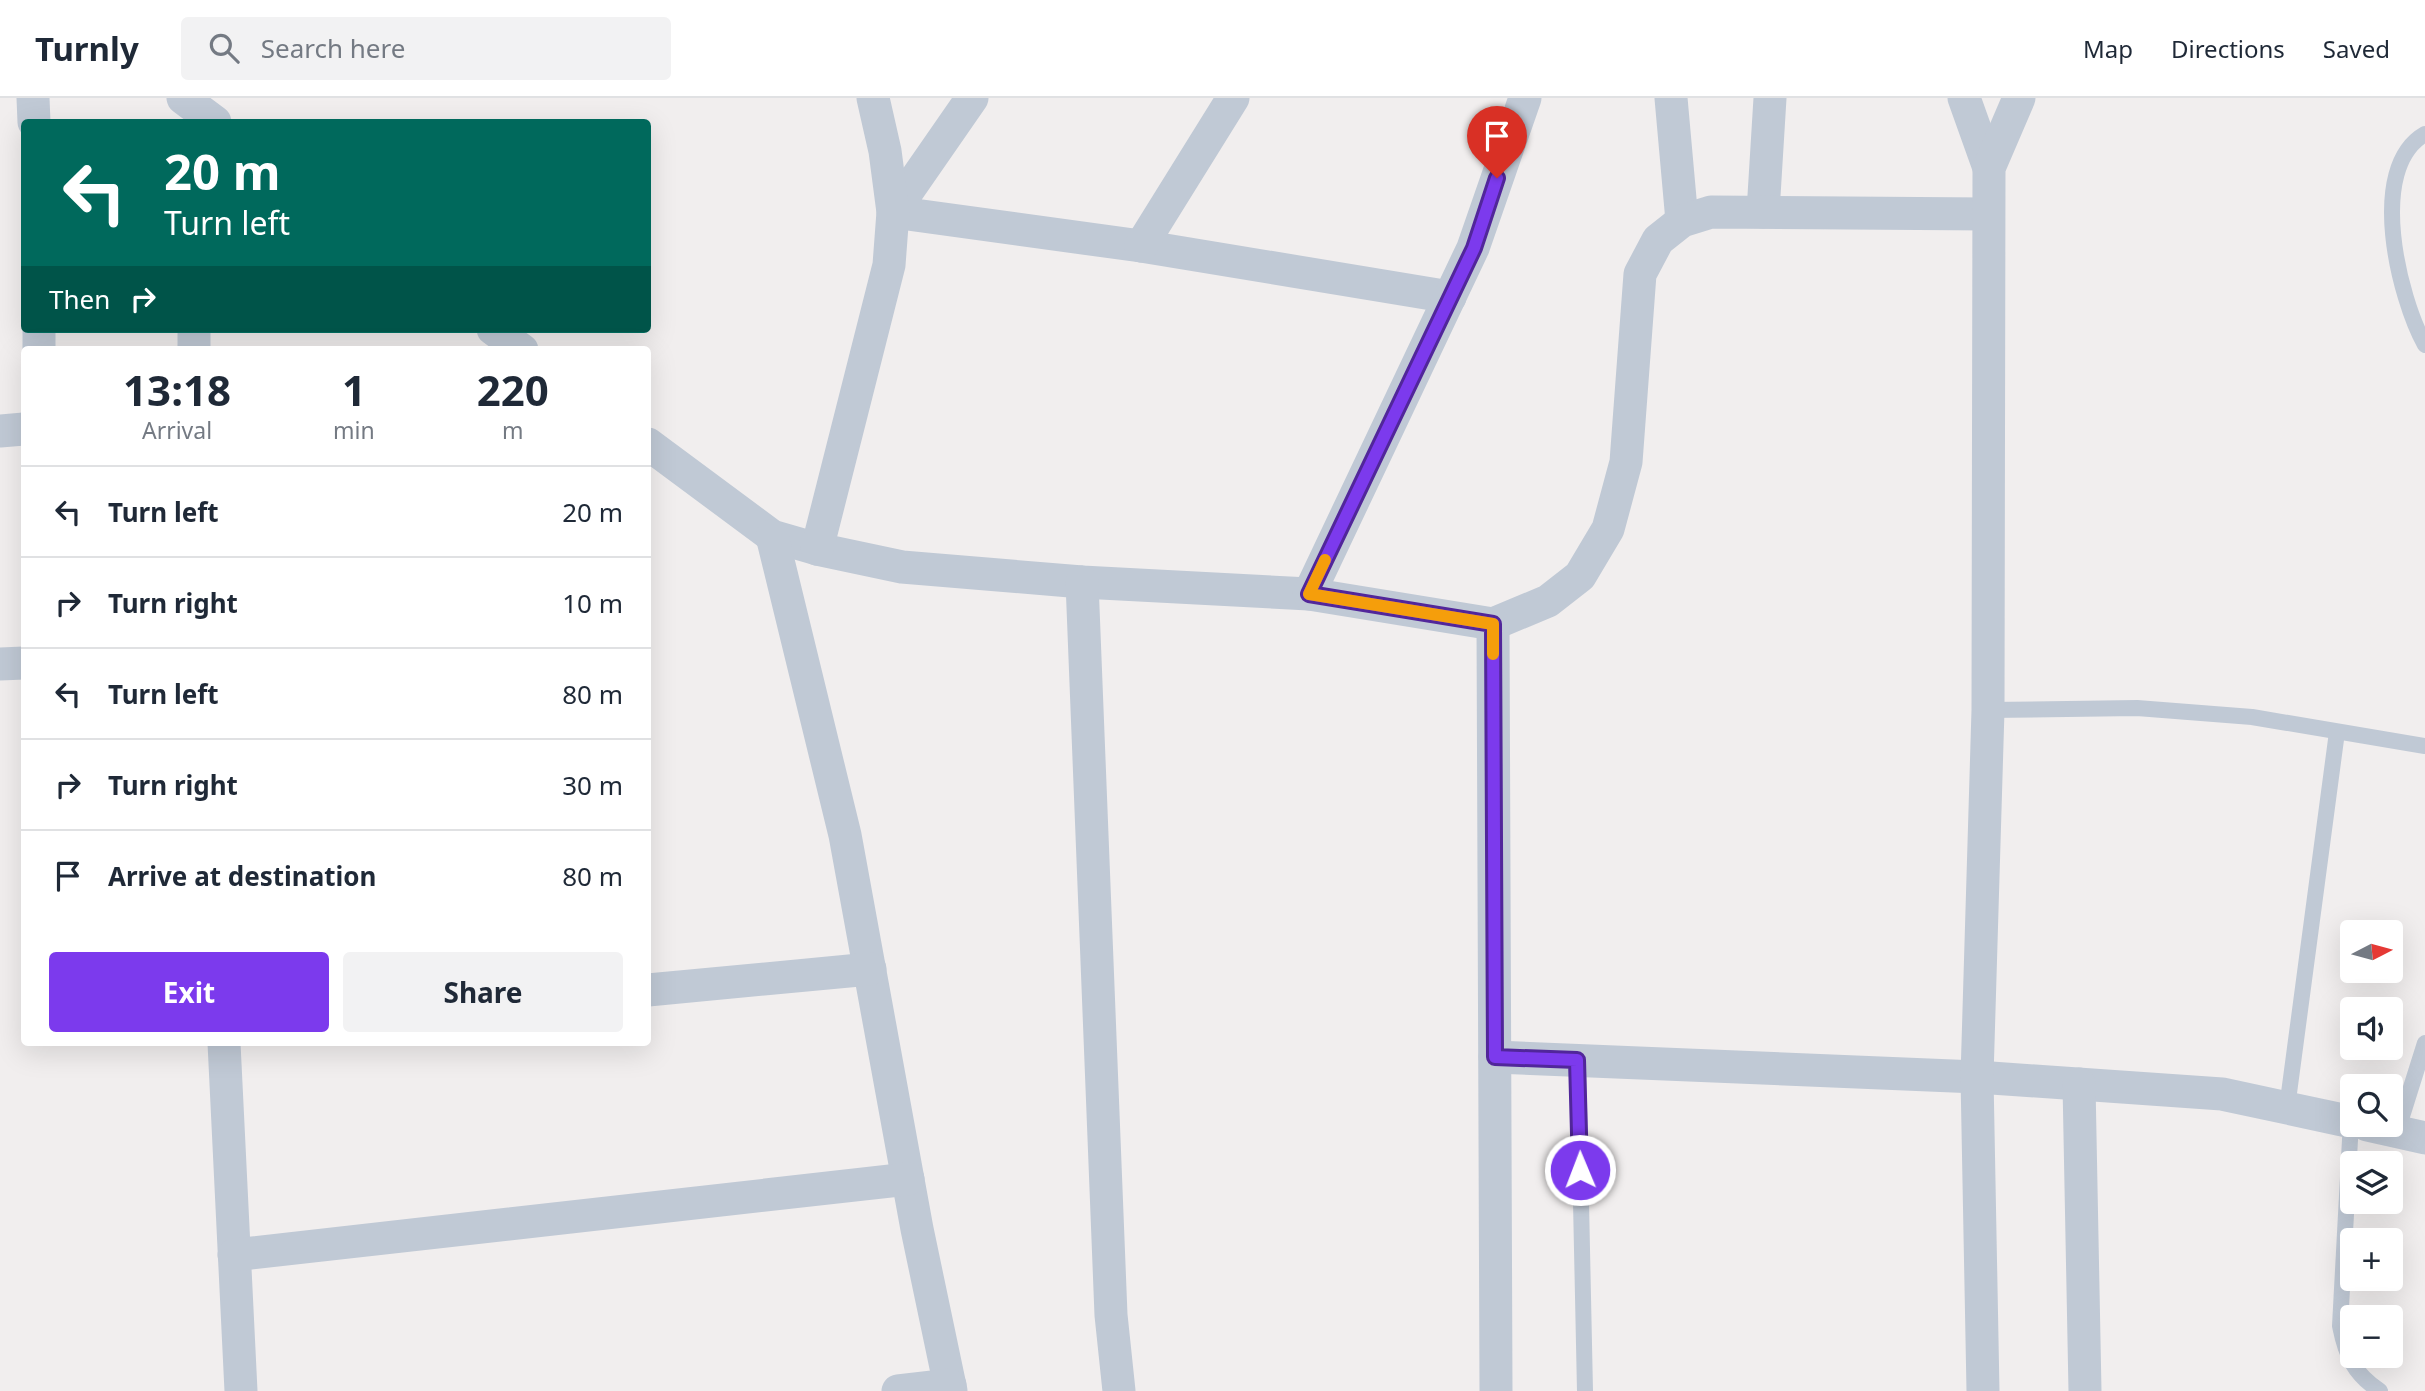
<!DOCTYPE html>
<meta charset="utf-8">
<style>
body{margin:0;font-family:"Noto Sans",sans-serif;background:#f2f2f3;color:#1f2937;height:100vh;display:flex;flex-direction:column;font-size:26px;white-space:nowrap}
*{box-sizing:border-box;margin:0}
p{font-size:23px;color:#747a83}
.icon{flex:none;width:38px;height:38px;fill:none;stroke:currentColor;stroke-width:2;stroke-linecap:round;stroke-linejoin:round}
.map{position:relative;flex:1;overflow:hidden}
.sheet{position:absolute;left:21px;top:248px;width:630px;height:700px;display:flex;flex-direction:column;background:#fff;border-radius:7px;box-shadow:0 7px 28px #0002}
.sheet>*{flex:none}
.guide{position:absolute;left:21px;top:21px;width:630px;height:214px;border-radius:7px;box-shadow:0 7px 28px #0002;background:#00695c;color:#fff;overflow:hidden}
.needle{width:46px;rotate:84deg}
.buttons{position:absolute;left:2340px;top:822px;display:grid;gap:14px}
.buttons a{display:grid;place-items:center;width:63px;height:63px;border-radius:7px;background:#fff;box-shadow:0 7px 28px #0002;font-size:35px}
.pin{position:absolute;display:grid;place-items:center;width:60px;height:60px;color:#fff;margin:-72px -30px;border-radius:50% 50% 50% 0;rotate:-45deg;box-shadow:0 0 7px #0007}
.pin .icon{rotate:45deg}
.me{position:absolute;width:77px;margin:-38px;rotate:359deg;stroke-linejoin:round;filter:drop-shadow(0 0 5px #0008)}
.turn{display:flex;align-items:center;gap:24px;height:147px;padding:0 28px;font-size:32px}
.turn .icon{width:91px;height:91px;stroke-width:2.5}
.turn b{display:block;font-size:49px;line-height:60px}
.then{display:flex;align-items:center;height:66px;padding:0 28px;background:#0003;gap:14px;font-size:26px}
.eta{display:flex;justify-content:space-evenly;align-items:center;height:119px;text-align:center}
.eta b{font-size:42px;font-weight:700;line-height:49px}
.button{display:flex;gap:14px;margin-top:auto;padding:14px 28px}
.button a{flex:1;height:80px;border-radius:7px;background:#7c3aed;color:#fff;font-size:28px;font-weight:700;line-height:80px;text-align:center}
.button a+a{background:#f2f2f3;color:#1f2937}
ul{padding:0;list-style:none}
li{display:flex;align-items:center;gap:21px;height:91px;padding:0 28px;border-top:2px solid #e0e1e3}
li div{flex:1}
li b{display:block;font-size:26px}
li em{font-style:normal}
header{display:flex;align-items:center;gap:42px;box-sizing:border-box;height:98px;padding:0 35px;background:#fff;border-bottom:2px solid #e0e1e3}
header strong{font-size:33px}
nav{display:flex;gap:38px;margin-inline-start:auto;font-size:24px}
.search{width:490px;height:63px;background:#f2f2f3;display:flex;align-items:center;gap:18px;box-sizing:border-box;padding:0 24px;border-radius:7px;color:#747a83;font-size:26px}
.map>svg:first-child{display:block}
</style>
<header>
<strong>Turnly</strong>
<div class="search"><svg class="icon" aria-label="search" viewBox="0 0 24 24"><circle cx="10" cy="10" r="6"/><path d="M15 15l6 6"/></svg>Search here</div>
<nav><a>Map</a><a>Directions</a><a>Saved</a></nav>
</header>
<div class="map">
<svg width="2425" height="1293" viewBox="0 0 2425 1293">
<rect width="100%" height="100%" fill="#f1eeee"/>
<g fill="none" stroke-linecap="round" stroke-linejoin="round">
<g stroke="#c0c9d5" stroke-width="16">
<path d="M2425,36C2366,70 2399,200 2425,247"/>
<path d="M1988,612L2137,610L2252,619L2425,648"/>
<path d="M1578,962L1585,1293"/>
<path d="M2287,1010L2337,634"/>
<path d="M2351,1023L2340,1228C2346,1258 2354,1276 2380,1293"/>
<path d="M2397,1034L2425,945"/>
</g>
<g stroke="#c0c9d5" stroke-width="33">
<path d="M33,0L34,24"/>
<path d="M183,0L215,24"/>
<path d="M972,0L893,114L1141,148L1450,199"/>
<path d="M1671,0L1682,123"/>
<path d="M1964,0L1989,70"/>
<path d="M1763,114L1770,0"/>
<path d="M1141,148L1233,0"/>
<path d="M39,231V252"/>
<path d="M194,231V252"/>
<path d="M493,231L522,252"/>
<path d="M0,333L24,331"/>
<path d="M648,346L772,438L817,451L902,469L1082,484L1309,496L1493,526L1548,503L1580,478L1608,431L1626,364L1640,176L1658,142L1682,123L1711,114L1988,116"/>
<path d="M772,438L845,737L917,1131L951,1293"/>
<path d="M817,451L889,167L893,114L885,53L873,0"/>
<path d="M1082,484L1111,1217L1119,1293"/>
<path d="M1309,496L1473,150L1525,0"/>
<path d="M1493,526L1496,1293"/>
<path d="M0,566L24,565"/>
<path d="M648,892L870,871"/>
<path d="M224,945L241,1293"/>
<path d="M1495,959L1977,979L2222,996L2352,1024"/>
<path d="M2079,986L2085,1293"/>
<path d="M2367,1027L2425,1040"/>
<path d="M234,1157L908,1081"/>
<path d="M898,1293L950,1287"/>
<path d="M1983,1293L1977,979L1988,612L1989,70L2019,0"/>
</g>
</g>
<g fill="none" stroke-linecap="round" stroke-linejoin="round">
<defs>
<path id="route" d="M1497,80L1474,150L1309,496L1493,526L1495,959L1577,962L1580,1072"/>
</defs>
<use href="#route" stroke="#51269a" stroke-width="18"/>
<use href="#route" stroke="#7c3aed" stroke-width="12"/>
<path stroke="#f59e0b" stroke-width="12" d="M1325,462L1309,496L1493,526V556"/>
</g>
</svg>
<div class="buttons">
<a><svg class="needle" viewBox="-14 -14 28 28"><path d="M0-13l5 13h-10z" fill="#e53935"/><path d="M0 13l5-13h-10z" fill="#747a83"/></svg></a>
<a><svg class="icon" aria-label="sound" viewBox="0 0 24 24"><path d="M4 9h4l5-4v14l-5-4H4zM17 9q2 3 0 6"/></svg></a>
<a><svg class="icon" aria-label="search" viewBox="0 0 24 24"><circle cx="10" cy="10" r="6"/><path d="M15 15l6 6"/></svg></a>
<a><svg class="icon" aria-label="layers" viewBox="0 0 24 24"><path d="M12 4l9 5-9 5-9-5zM3 14l9 5 9-5"/></svg></a>
<a>+</a>
<a>−</a>
</div>
<div class="pin" style="left:1497px;top:80px;background:#d93025"><svg class="icon" aria-label="arrive" viewBox="0 0 24 24"><path d="M6 21V4h12l-3 4 3 4H6"/></svg></div>
<svg class="me" style="left:1580px;top:1072px" viewBox="-20 -20 40 40"><circle r="17" fill="#7c3aed" stroke="#fff" stroke-width="3"/><path d="M0-11L8 9 0 5-8 9z" fill="#fff"/></svg>
<div class="guide">
<div class="turn"><svg class="icon" aria-label="left" viewBox="0 0 24 24"><path d="M17 20v-9H6M10 6l-5 5 5 5"/></svg><div><b>20 m</b>Turn left</div></div>
<div class="then">Then<svg class="icon" aria-label="right" viewBox="0 0 24 24"><path d="M7 20v-9h11M14 6l5 5-5 5"/></svg></div>
</div>
<section class="sheet">
<div class="eta">
<div><b>13:18</b><p>Arrival</p></div>
<div><b>1</b><p>min</p></div>
<div><b>220</b><p>m</p></div>
</div>
<ul>
<li><svg class="icon" aria-label="left" viewBox="0 0 24 24"><path d="M17 20v-9H6M10 6l-5 5 5 5"/></svg><div><b>Turn left</b></div><em>20 m</em></li>
<li><svg class="icon" aria-label="right" viewBox="0 0 24 24"><path d="M7 20v-9h11M14 6l5 5-5 5"/></svg><div><b>Turn right</b></div><em>10 m</em></li>
<li><svg class="icon" aria-label="left" viewBox="0 0 24 24"><path d="M17 20v-9H6M10 6l-5 5 5 5"/></svg><div><b>Turn left</b></div><em>80 m</em></li>
<li><svg class="icon" aria-label="right" viewBox="0 0 24 24"><path d="M7 20v-9h11M14 6l5 5-5 5"/></svg><div><b>Turn right</b></div><em>30 m</em></li>
<li><svg class="icon" aria-label="arrive" viewBox="0 0 24 24"><path d="M6 21V4h12l-3 4 3 4H6"/></svg><div><b>Arrive at destination</b></div><em>80 m</em></li>
</ul>
<div class="button"><a>Exit</a><a>Share</a></div>
</section>
</div>
